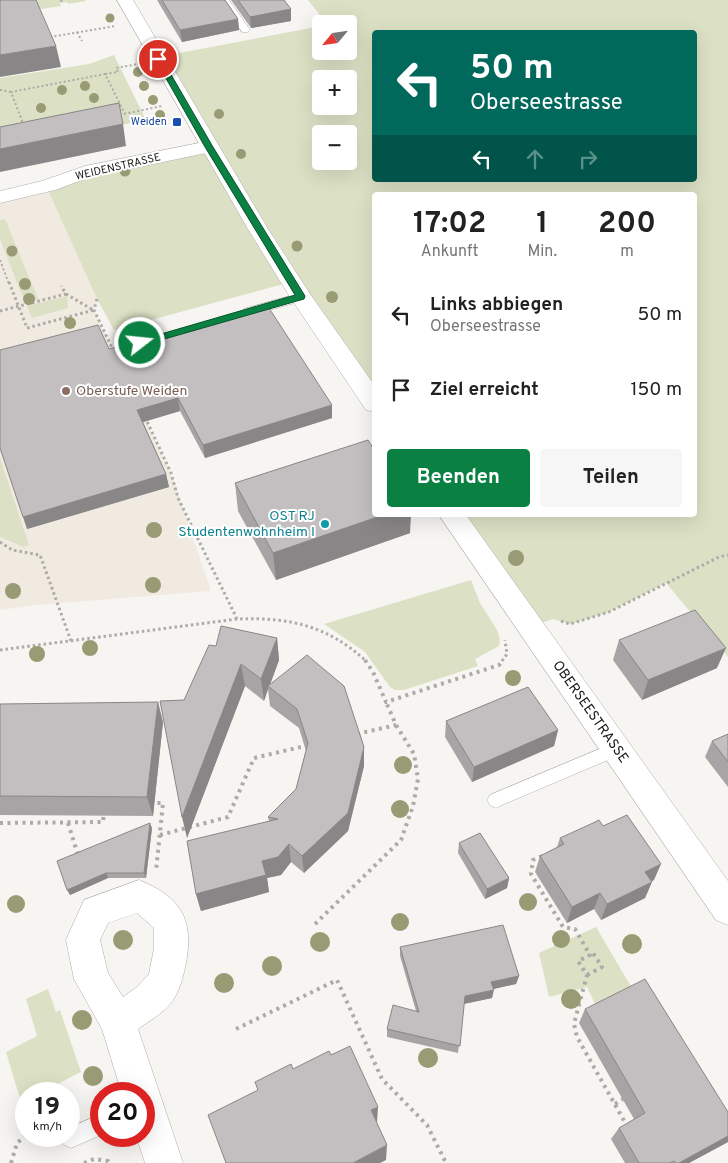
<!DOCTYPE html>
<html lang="de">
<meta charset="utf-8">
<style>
body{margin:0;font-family:Overpass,sans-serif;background:#f6f6f6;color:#222;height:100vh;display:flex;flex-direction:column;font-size:19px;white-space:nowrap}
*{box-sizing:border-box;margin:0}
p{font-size:16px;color:#767676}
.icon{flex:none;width:28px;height:28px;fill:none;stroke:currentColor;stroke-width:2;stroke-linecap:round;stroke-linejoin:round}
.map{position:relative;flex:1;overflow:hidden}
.drawer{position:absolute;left:372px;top:192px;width:325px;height:325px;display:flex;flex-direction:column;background:#fff;border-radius:5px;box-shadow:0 5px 20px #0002}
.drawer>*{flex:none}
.banner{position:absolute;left:372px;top:30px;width:325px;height:152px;border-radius:5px;box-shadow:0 5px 20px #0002;background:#00695c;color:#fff;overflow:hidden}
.needle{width:32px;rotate:241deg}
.buttons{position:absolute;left:312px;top:15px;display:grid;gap:10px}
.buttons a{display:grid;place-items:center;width:45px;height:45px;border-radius:5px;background:#fff;box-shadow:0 5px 20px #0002;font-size:25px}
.speed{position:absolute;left:15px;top:1082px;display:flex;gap:10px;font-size:25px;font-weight:700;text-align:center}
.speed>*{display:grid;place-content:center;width:65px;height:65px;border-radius:50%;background:#fff;box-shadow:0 5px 20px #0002;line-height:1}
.speed small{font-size:12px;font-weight:400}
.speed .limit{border:8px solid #d22;background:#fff;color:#111}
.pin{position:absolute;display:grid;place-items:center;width:42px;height:42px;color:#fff;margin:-21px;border:2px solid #fff;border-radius:50%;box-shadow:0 1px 5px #0007}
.me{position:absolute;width:55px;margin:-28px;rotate:74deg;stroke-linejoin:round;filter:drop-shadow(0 0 4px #0008)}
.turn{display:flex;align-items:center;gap:18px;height:105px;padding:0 15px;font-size:22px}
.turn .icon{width:65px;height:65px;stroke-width:2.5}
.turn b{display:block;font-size:35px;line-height:42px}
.lanes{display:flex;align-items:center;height:48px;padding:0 15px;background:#0003;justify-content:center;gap:25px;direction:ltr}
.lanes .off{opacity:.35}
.eta{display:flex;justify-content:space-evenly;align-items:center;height:85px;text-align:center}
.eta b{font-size:30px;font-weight:700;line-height:35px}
.cta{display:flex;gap:10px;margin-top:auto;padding:10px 15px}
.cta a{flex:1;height:58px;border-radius:5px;background:#0b8043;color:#fff;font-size:20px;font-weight:700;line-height:58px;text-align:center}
.cta a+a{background:#f6f6f6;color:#222}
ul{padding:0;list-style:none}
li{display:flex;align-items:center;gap:15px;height:75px;padding:0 15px}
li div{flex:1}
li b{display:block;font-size:19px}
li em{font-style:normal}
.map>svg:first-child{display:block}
</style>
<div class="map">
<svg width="728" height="1163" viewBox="0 0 728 1163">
<rect width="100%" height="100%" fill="#f7f5f2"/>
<path fill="#f1eae1" d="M48,189L97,299L94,310L171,473L211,591L37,605L0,610V200Z"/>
<g fill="#dce1c5" fill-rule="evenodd">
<path d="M0,0H85L86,1L68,4L67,2L60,3L61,6L29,11Z"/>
<path d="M308,0H728V657L666,583L609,612L570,624L553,619L530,627L452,515H695V195H375V404L291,282L114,330L97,299L48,190L85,172L208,147L158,59L174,54L321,26V51H349V24H327ZM375,32H695V180H375ZM321,79H349V106H321ZM321,134H349V161H321Z"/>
<path d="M114,55L146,120L0,150V78L89,64Z"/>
<path d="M5,219L38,299L25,303L0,239V220Z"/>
<path d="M67,296L68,308L32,318L27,306Z"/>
<path d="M0,458L29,545L23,547L0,537Z"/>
<path d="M471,580L480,603L497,630L500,640L499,646L475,659L478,666L404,690H395L390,687L365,652L324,624Z"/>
<path d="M596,927L633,990L597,1008L587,987L549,997L539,953Z"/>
<path d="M48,989L56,1012L60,1010L81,1072L38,1094H26V1100L21,1102L6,1052L37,1036L26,999Z"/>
</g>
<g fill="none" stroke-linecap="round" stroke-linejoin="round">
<defs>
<g id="lane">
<path d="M221,0H229L250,30L248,32H242Z"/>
<path d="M301,293L307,297L305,300L248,316L242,312L244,309Z"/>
<path d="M616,742L622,744L624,749L622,754L502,805L496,808L490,805L487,800L490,795Z"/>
<path d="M101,1114V1135L71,1148L64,1145L61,1138V1136H69V1128Z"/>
</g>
<g id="street">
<path d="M209,141L216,143L219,147L216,151L90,177L55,190L0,203V191L42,181L85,166Z"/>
<path d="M139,880C181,897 194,919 186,963C183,977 180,991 171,1003C162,1014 149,1021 138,1029L183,1163H145L136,1136H144V1094H122L102,1029L74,979L66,940L84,900ZM137,913L154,928V948L149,974L137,987L123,997L108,973L100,940L108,923Z"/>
</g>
<g id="secondary">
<path d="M117,0H133L268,229L310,294L375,386V412L366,410L290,297L248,229Z"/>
<path d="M439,515H466L728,881V925L716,920Z"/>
</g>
</defs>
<use href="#lane" stroke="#b0adab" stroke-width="1"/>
<use href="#street" stroke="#b0adab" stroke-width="1"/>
<use href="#secondary" stroke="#b0adab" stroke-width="1"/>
<g stroke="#acaba8" stroke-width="2" stroke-dasharray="2 2.5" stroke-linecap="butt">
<path d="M61,0L62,3"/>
<path d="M77,32L82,41"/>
<path d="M50,37L115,26"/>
<path d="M105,74L118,72L116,68L138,64"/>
<path d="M0,90L11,92"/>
<path d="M124,114L162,106"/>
<path d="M24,126L11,92L105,74L125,114"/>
<path d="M0,260L9,284"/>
</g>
<g stroke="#acaba8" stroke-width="3" stroke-dasharray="2.5 3" stroke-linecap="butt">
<path d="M9,282L27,328L94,310"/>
<path d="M66,294L93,310"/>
<path d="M97,299L94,310L113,350"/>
<path d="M0,311L66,294L61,286"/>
<path d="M145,417L171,473L178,498L237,619"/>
<path d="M0,542L12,550L40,555L71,641"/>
<path d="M561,621L570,624L609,612L719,557L728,555"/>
<path d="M0,650L237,619C288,617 327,625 366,661"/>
<path d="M502,661L507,654L505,640"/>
</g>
<g stroke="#acaba8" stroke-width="4" stroke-dasharray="3 4.5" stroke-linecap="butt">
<path d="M365,660L373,672L386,702L499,665L503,660"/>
<path d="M357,734L396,725"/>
<path d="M150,803H163L156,871"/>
<path d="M0,823L103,822L104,812"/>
<path d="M68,823L78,855"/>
<path d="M160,835L228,817L254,758L305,746"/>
<path d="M542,856L533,860L531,874L563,927L575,929L590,955L578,961L587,975L574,1024L577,1037L627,1126"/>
<path d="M315,924L401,840L413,806L418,779L414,754L396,725L386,702"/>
<path d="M587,975L602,967L593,953L590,955"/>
<path d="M236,1029L337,980L382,1079L427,1125L446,1163"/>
<path d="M44,1091V1094"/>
<path d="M615,1104L623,1099"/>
<path d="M11,1163L17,1143L26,1135"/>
<path d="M84,1163L94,1159L108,1161L109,1163"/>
</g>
<use href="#lane" fill="#fff" fill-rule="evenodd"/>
<use href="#street" fill="#fff" fill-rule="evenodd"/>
<use href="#secondary" fill="#fff" fill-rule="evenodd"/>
</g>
<g fill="#989b74">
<circle cx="110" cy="18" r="4.5"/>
<circle cx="138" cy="72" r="5"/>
<circle cx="85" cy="86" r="5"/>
<circle cx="144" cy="86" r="5"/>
<circle cx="62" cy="90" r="5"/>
<circle cx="94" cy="98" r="5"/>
<circle cx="153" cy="100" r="5"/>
<circle cx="41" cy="108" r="5"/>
<circle cx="219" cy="114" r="5"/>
<circle cx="160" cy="115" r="5"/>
<circle cx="241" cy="154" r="5"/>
<circle cx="125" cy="171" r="5.5"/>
<circle cx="297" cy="246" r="5.5"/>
<circle cx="12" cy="251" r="5.5"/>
<circle cx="25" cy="284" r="6"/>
<circle cx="332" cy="297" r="6"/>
<circle cx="29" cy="299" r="6"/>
<circle cx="70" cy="323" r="6"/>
<circle cx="154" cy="530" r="8"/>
<circle cx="516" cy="558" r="8"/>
<circle cx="153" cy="585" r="8"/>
<circle cx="13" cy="591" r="8"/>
<circle cx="90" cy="648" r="8"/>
<circle cx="37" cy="654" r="8"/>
<circle cx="513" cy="678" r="8"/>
<circle cx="403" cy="765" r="9"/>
<circle cx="400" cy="809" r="9"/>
<circle cx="528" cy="902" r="9"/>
<circle cx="16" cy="904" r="9"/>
<circle cx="400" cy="922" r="9"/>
<circle cx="123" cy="940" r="10"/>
<circle cx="561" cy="939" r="9"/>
<circle cx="320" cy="942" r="10"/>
<circle cx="632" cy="944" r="10"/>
<circle cx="272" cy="966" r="10"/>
<circle cx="224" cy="983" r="10"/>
<circle cx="571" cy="999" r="10"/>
<circle cx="82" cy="1020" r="10"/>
<circle cx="428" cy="1058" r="10"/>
<circle cx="93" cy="1076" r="10"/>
</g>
<g fill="#a8a4a5">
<path d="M157,0H225L238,19L239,30L182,42Z"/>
<path d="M231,0H285L291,21L251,28Z"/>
<path d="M109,349L332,405V418L205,458L180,411L143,422L166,474L169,487L27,529Z"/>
<path d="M235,483L410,533L276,580L238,511Z"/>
<path d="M277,638L279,660L270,685L364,766L348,831L304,873L291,862L281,875L267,878L269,892L201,911L196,894L269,821L268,817L296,789L306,751L299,728L270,706L268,689L264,701L245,686L187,838L184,700L216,646Z"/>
<path d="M619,640L717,668L642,700L613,660Z"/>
<path d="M0,704L163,722L153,816L0,815Z"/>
<path d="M446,721L558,730L554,746L472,782L445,737Z"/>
<path d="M728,734V787L705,757L712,741Z"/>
<path d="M603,826L654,880L652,881L645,898L601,920L594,909L567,923L535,872L540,856L557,847L560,838Z"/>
<path d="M152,828L146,878H108L70,895Z"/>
<path d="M459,843L509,878L507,888L485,899L458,853Z"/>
<path d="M400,947L519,976L516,984L493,989L492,998L464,1004L458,1053L387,1037V1029L416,1011L400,956Z"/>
<path d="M585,1009L728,1112V1142L689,1163H625L611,1139L619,1128L634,1119L579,1023Z"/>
</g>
<g fill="#888686">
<path d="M291,9V21L251,28L250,17Z"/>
<path d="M238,19L239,30L182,42L180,30Z"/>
<path d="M56,46L61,67L0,77V55Z"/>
<path d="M123,124L126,146L0,172V149Z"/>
<path d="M178,398L180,411L140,423L137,410Z"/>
<path d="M332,405V418L205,458L203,445Z"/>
<path d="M166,474L169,487L27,529L23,517Z"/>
<path d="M383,515H411L410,533L276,580L273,553Z"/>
<path d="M277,638L279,660L269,687L268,686V689L264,701L261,679Z"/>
<path d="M726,648L717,668L642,700L648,680Z"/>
<path d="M241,664L245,686L187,838L182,817Z"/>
<path d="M158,702L163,722L153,816L147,797Z"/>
<path d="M558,730L554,746L472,782L474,767Z"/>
<path d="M364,747V766L348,831L304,873L302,856Z"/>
<path d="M150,823L152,828L146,878L144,873Z"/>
<path d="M289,844L291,862L281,875L267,878L269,892L201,911L196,894L262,861Z"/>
<path d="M661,864L654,880L638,888L645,872Z"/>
<path d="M106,873L108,878L70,895L67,890Z"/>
<path d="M509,878L507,888L485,899L487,889Z"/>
<path d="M652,882L645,898L601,920L607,904Z"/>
<path d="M600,893L594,909L567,923L572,907Z"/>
<path d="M519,976L516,984L489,990L491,982Z"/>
<path d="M494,990L492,998L463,1004L465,996Z"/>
<path d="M378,1107L377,1123L371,1110Z"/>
<path d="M728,1136V1142L689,1163H679Z"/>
<path d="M387,1145L386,1160L380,1163H353Z"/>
</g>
<g fill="#c3bfc0" stroke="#888686">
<path d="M0,0H36L56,46L0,55Z"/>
<path d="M162,0H225L238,19L180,30Z"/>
<path d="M238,0H284L291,9L250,17Z"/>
<path d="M119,103L123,124L0,149V127Z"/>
<path d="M267,305L332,405L203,445L178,398L137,410L166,474L23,517L0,448V350L98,325L109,349Z"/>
<path d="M368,440L375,451V515H383L273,553L235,483Z"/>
<path d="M695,610L726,648L648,680L619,640Z"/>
<path d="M221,626L277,638L261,679L241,664L182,817L160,701L184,700L209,645L216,646Z"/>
<path d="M307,655L344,686L364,747L348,813L302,856L289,844L278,857L262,861L266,875L196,894L187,841L278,819L268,817L296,789L308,743L297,709L268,686Z"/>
<path d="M528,687L558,730L474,767L446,721Z"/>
<path d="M158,702L147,797L0,796V704Z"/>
<path d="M728,734V762L712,741Z"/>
<path d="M627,815L661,864L645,872L652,882L607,904L600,893L572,907L540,856L564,844L560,838L593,823L599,820L603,826Z"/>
<path d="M150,823L144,873H106L67,890L57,861Z"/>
<path d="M480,833L509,878L487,889L459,843Z"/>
<path d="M503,925L519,976L491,982L494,990L465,996L460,1046L387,1029L393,1005L419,1012L400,947Z"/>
<path d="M645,979L728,1112V1136L679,1163H675L674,1161L670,1163H639L619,1128L645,1113L585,1009Z"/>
<path d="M350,1046L378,1107L371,1110L387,1145L353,1163H226L208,1115L258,1090L255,1082L291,1064L293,1069L329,1051L331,1055Z"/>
</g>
<path fill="#0b8043" stroke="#07532c" d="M156,57L162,59L213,147L305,296L304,299L140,346L136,343L137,341L295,295L205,147L155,59Z"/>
<rect fill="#1a4fb4" stroke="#fff" stroke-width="2" x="172" y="117" width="10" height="10" rx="2.5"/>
<circle fill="#8d6e63" stroke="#fff" stroke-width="2" cx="66" cy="391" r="5"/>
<circle fill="#0f9aa8" stroke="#fff" stroke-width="2" cx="325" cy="524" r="5"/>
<g text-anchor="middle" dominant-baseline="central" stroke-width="4" stroke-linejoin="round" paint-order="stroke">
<g font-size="11" fill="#164399" stroke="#fff" text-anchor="end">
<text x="167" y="122">Weiden</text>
</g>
<g font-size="11" fill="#181817" stroke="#fff">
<text transform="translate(118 167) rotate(-13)">WEIDENSTRASSE</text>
</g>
<g font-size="14" fill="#785e54" stroke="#fff" text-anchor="start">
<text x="76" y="391">Oberstufe Weiden</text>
</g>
<g font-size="14" fill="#0d838f" stroke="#fff" text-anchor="end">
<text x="315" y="516">OST RJ<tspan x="315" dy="16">Studentenwohnheim I</tspan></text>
</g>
<g font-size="14" fill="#181817" stroke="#fff">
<text transform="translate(590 712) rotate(55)">OBERSEESTRASSE</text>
</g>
</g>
</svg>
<div class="buttons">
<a><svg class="needle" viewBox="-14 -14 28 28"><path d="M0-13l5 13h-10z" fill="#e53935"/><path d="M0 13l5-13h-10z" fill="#767676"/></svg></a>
<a>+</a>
<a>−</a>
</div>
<div class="speed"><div>19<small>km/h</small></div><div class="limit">20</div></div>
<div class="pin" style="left:158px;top:59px;background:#d93025"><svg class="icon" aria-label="arrive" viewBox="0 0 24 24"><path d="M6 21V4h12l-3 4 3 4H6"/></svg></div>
<svg class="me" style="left:140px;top:343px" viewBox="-20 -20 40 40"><circle r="17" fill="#0b8043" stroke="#fff" stroke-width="3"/><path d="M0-11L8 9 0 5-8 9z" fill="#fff"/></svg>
<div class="banner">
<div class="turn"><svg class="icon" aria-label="left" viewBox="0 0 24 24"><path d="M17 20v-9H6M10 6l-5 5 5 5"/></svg><div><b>50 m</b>Oberseestrasse</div></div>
<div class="lanes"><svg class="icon" aria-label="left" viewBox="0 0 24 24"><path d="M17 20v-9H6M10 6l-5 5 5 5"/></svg><svg class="icon off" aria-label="ahead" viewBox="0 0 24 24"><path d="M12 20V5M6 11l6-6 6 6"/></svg><svg class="icon off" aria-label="right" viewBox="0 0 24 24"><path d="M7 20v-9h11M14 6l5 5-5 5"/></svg></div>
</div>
<section class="drawer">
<div class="eta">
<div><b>17:02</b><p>Ankunft</p></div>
<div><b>1</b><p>Min.</p></div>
<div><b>200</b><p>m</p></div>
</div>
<ul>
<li><svg class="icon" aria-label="left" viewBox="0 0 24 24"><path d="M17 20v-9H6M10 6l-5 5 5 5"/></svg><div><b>Links abbiegen</b><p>Oberseestrasse</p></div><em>50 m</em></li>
<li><svg class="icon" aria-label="arrive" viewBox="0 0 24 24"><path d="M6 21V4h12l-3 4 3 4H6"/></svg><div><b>Ziel erreicht</b></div><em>150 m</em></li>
</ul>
<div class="cta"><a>Beenden</a><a>Teilen</a></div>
</section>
</div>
